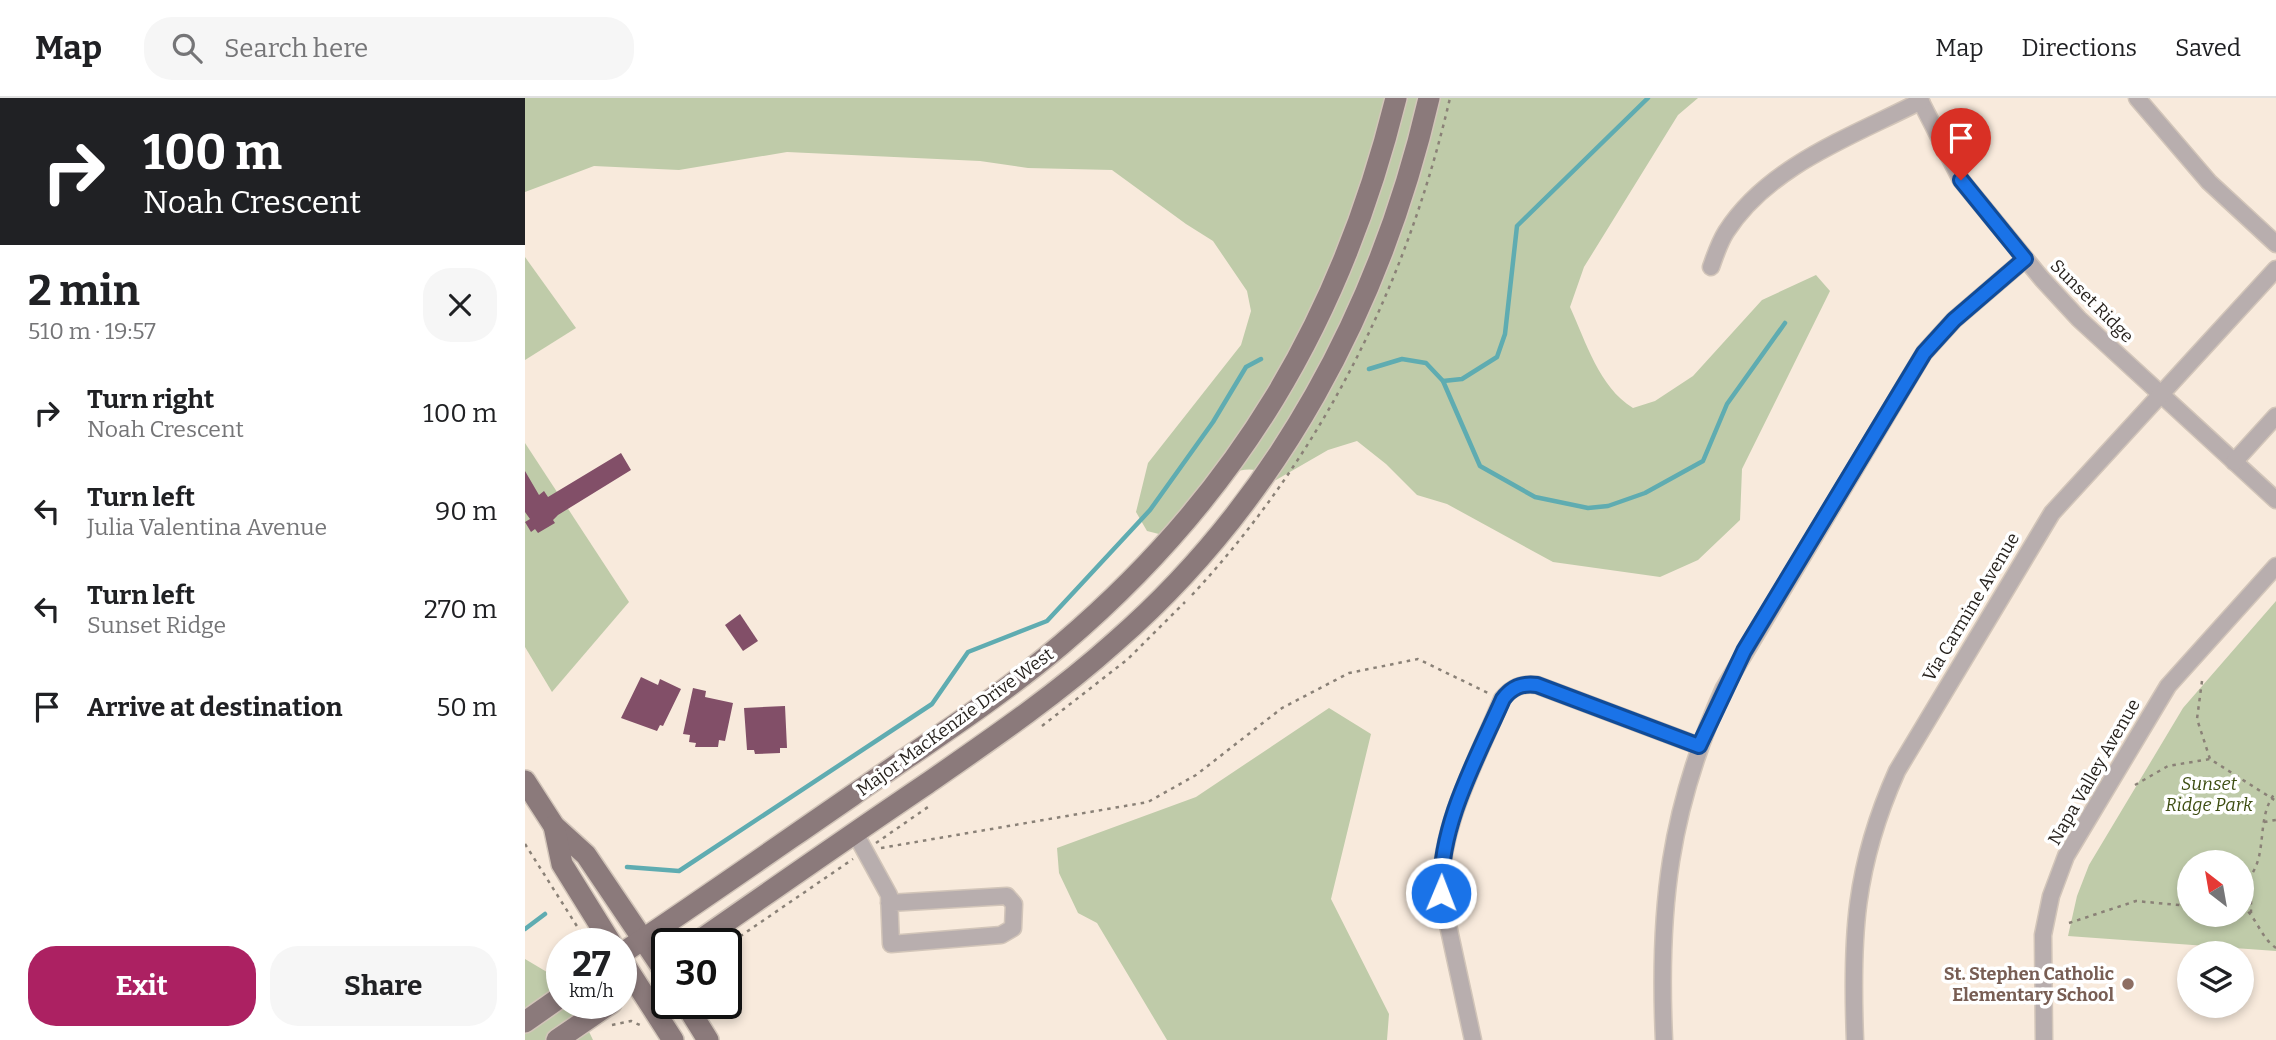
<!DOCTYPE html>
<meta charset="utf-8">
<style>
body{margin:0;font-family:Bitter,serif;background:#f6f6f6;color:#202124;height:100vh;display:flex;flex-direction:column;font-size:26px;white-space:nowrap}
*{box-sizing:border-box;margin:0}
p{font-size:23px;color:#757577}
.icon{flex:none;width:38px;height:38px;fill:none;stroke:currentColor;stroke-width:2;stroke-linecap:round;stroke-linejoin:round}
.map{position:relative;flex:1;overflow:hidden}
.drawer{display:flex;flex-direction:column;background:#fff;width:525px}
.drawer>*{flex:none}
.top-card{background:#202124;color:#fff;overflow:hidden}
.needle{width:46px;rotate:329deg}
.fabs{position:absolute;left:1652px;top:752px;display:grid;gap:14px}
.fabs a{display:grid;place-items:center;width:77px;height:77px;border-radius:50%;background:#fff;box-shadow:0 4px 10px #0003;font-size:35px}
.speed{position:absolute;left:21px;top:830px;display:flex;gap:14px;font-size:35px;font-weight:700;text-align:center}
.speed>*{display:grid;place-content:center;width:91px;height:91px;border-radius:50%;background:#fff;box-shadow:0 4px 10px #0003;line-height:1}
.speed small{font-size:18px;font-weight:400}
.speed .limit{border:4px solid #111;border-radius:10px;background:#fff;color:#111}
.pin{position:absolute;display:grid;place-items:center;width:60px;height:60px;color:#fff;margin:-72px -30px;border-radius:50% 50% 50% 0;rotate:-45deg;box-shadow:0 0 7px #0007}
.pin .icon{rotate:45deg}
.me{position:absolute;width:77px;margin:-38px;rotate:1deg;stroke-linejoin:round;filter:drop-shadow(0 0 5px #0008)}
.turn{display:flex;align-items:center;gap:24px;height:147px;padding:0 28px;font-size:32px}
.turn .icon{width:91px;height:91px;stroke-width:2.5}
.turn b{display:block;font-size:49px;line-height:60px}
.round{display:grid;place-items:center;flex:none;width:74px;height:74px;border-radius:28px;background:#f6f6f6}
.head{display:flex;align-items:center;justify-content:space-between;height:119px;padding:0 28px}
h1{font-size:42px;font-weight:700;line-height:52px}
.cta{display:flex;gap:14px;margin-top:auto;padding:14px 28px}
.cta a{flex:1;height:80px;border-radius:28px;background:#ac2162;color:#fff;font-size:28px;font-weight:700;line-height:80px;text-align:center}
.cta a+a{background:#f6f6f6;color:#202124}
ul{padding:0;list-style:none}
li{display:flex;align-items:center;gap:21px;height:98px;padding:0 28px}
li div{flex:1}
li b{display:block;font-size:26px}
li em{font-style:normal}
header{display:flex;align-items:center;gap:42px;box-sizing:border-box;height:98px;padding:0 35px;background:#fff;border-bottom:2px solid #e0e0e0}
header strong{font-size:33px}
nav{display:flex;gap:38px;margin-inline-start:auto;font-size:24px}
.search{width:490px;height:63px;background:#f6f6f6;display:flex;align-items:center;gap:18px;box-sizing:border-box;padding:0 24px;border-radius:28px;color:#757577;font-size:26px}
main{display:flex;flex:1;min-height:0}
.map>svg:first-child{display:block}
</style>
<header>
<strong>Map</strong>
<div class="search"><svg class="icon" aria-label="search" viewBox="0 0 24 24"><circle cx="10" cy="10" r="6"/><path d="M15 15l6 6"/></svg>Search here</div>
<nav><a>Map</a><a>Directions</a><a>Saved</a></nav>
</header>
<main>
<section class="drawer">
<div class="top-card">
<div class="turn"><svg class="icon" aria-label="right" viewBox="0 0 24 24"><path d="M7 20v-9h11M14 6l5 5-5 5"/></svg><div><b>100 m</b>Noah Crescent</div></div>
</div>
<div class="head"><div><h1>2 min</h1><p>510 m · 19:57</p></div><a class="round"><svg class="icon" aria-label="close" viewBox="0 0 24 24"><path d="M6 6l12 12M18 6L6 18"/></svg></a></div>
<ul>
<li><svg class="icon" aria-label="right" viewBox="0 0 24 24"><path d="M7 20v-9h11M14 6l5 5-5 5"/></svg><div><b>Turn right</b><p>Noah Crescent</p></div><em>100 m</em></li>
<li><svg class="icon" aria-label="left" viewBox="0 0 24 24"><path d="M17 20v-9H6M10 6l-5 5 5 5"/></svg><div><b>Turn left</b><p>Julia Valentina Avenue</p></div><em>90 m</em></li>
<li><svg class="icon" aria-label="left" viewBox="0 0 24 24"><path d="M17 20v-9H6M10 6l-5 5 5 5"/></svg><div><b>Turn left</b><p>Sunset Ridge</p></div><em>270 m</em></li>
<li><svg class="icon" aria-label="arrive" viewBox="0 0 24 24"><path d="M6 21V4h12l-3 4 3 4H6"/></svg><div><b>Arrive at destination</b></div><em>50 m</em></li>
</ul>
<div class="cta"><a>Exit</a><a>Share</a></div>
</section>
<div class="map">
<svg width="1751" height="942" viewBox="0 0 1751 942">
<rect width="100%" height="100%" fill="#f8eadc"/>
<g fill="#bfcba9" fill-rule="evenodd">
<path d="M0,0H1173L1153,17L1059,169L1045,209C1061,244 1074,289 1108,310L1130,303L1168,278L1237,202L1291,177L1305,193L1217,371L1215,422L1173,462L1135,479L1028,464L922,406L892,397L861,366L832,343L803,352L751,382C745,379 738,373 731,372C694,366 656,412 634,436L622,433L611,414L623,365L716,247L726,213L722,193L688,143L661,126L587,72L503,70L455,63L262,54L154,72L69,68L0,94Z"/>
<path d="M0,159L51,230L0,262Z"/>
<path d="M0,345L104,504L27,594L0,549Z"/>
<path d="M1751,503V853L1543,838L1552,798L1564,767L1658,610ZM1664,765H1717V817H1664Z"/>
<path d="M804,610L846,636L806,801L864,916L862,942H642L572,825L553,815L534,775L532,750L671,699Z"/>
<path d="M0,861L37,883V905H50L68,942H0Z"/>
</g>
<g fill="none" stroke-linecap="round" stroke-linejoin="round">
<g stroke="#5facb1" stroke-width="4.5">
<path d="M844,271L877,261L901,265L918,283L955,368L1010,399L1063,410L1083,408L1120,395L1178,363L1202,306L1260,225"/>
<path d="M918,283L937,281L972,259L980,236L992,128L1123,0"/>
<path d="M102,769L154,773L407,606L443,554L522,523L625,412L688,324L721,269L736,261"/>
<path d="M0,831L20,816"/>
</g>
</g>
<g fill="#824f68">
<path d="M96,355L106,372L33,417L28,422L30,425L13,435L10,431L6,434L0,424L5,421L0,414V373L14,397L19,393L23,399Z"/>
<path d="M215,516L233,543L218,553L200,527Z"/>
<path d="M116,579L133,587L135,581L156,591L138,628L135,627L132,633L96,620Z"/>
<path d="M168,590L181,593L180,599L208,605L200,643L194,642L193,649H170L171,645L164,644L165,637L158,636Z"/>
<path d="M260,608L262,650H255V655L230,656L229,652H222L219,610Z"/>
</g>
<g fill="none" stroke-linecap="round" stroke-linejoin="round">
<defs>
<g id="minor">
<path d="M1394,0L1436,82L1517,181L1554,221L1751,402"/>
<path d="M1612,0L1684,84L1751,146"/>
<path d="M1186,169C1190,158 1194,145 1201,134C1244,67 1328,38 1396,3"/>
<path d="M1709,364L1751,318"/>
<path d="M330,735L364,797L366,846L476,837L488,830L489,806L482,798L364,805"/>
<path d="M948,942L916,795C914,727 952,663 977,601C987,589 997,585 1012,587L1174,648"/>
<path d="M1139,942C1133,810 1144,712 1199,590L1399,255L1429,222L1500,161"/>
<path d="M1330,942C1326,839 1329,769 1372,673L1527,415L1751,171"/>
<path d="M1519,942L1518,837L1526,798L1541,758L1643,588L1751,468"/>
</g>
<g id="major">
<path d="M0,683L29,728L61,757L142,877"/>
<path d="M29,728L37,766L86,845"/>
<path d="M171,845C247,792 323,739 400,687C465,642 531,597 590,544C753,402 856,208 904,0"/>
<path d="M96,856C174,804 251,750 328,697C398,648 471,602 537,546C712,397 816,223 871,0"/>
<path d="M96,861L148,942"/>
<path d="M160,905L183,942"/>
<path d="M0,924L37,898"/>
<path d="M32,942L86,905"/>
</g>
</defs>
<use href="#minor" stroke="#d2c5b9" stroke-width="19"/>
<use href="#major" stroke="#d2c5b9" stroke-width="24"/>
<g stroke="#8a8177" stroke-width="2.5" stroke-dasharray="3.5 5" stroke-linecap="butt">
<path d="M667,497C797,357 882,186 925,0"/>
<path d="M1677,583L1672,621L1685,661L1751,703"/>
<path d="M517,628L603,561L660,504"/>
<path d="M1610,687L1643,668L1685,661"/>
<path d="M1739,724L1751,722"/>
<path d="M351,745L403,709"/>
<path d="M0,746L55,833L59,845"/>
<path d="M356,750L623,704L671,677L757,610L824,575L893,561L963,595"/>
<path d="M1717,787C1747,763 1728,721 1751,694"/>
<path d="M1717,808C1732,819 1735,839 1751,850"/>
<path d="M1726,815V780"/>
<path d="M1544,825L1611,803L1664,808"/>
<path d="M201,848L328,761"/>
<path d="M87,927L106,923L117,928"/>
</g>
<use href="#minor" stroke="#b8aeae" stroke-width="16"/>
<use href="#major" stroke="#8b7a7b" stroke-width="21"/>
</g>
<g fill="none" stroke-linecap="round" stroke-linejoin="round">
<defs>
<path id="route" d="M916,795C914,727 951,662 978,601C987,589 997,585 1012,587L1174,648L1219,553L1399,255L1429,222L1500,161L1436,82"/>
</defs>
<use href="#route" stroke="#114b97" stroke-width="18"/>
<use href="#route" stroke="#1a73e8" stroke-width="12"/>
</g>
<circle fill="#8d6e63" stroke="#fff" stroke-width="2.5" cx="1603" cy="886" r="7"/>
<g text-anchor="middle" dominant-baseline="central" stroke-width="7" stroke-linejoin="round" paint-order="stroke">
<g font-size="18" fill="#241f1a" stroke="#fff">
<text transform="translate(1567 203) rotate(45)">Sunset Ridge</text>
<text transform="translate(1446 509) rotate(-59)">Via Carmine Avenue</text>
<text transform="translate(430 624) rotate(-36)">Major MacKenzie Drive West</text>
<text transform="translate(1569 674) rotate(-60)">Napa Valley Avenue</text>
</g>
<g font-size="18" font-style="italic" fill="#3d4d11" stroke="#fff">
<text x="1684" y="686">Sunset<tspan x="1684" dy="21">Ridge Park</tspan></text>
</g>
<g font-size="18" font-weight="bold" fill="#785e54" stroke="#fff" text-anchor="end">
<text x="1589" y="876">St. Stephen Catholic<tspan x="1589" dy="21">Elementary School</tspan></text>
</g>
</g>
</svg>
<div class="fabs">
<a><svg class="needle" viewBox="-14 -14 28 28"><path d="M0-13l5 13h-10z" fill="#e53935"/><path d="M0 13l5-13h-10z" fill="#757577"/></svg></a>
<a><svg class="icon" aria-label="layers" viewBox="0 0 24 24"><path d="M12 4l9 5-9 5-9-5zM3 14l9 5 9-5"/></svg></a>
</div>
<div class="speed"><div>27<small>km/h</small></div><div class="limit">30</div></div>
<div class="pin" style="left:1436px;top:82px;background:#d93025"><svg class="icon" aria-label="arrive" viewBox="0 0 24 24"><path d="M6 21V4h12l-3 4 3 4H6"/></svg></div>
<svg class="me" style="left:916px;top:795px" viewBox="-20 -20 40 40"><circle r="17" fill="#1a73e8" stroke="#fff" stroke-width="3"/><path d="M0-11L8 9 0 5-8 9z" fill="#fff"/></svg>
</div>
</main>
